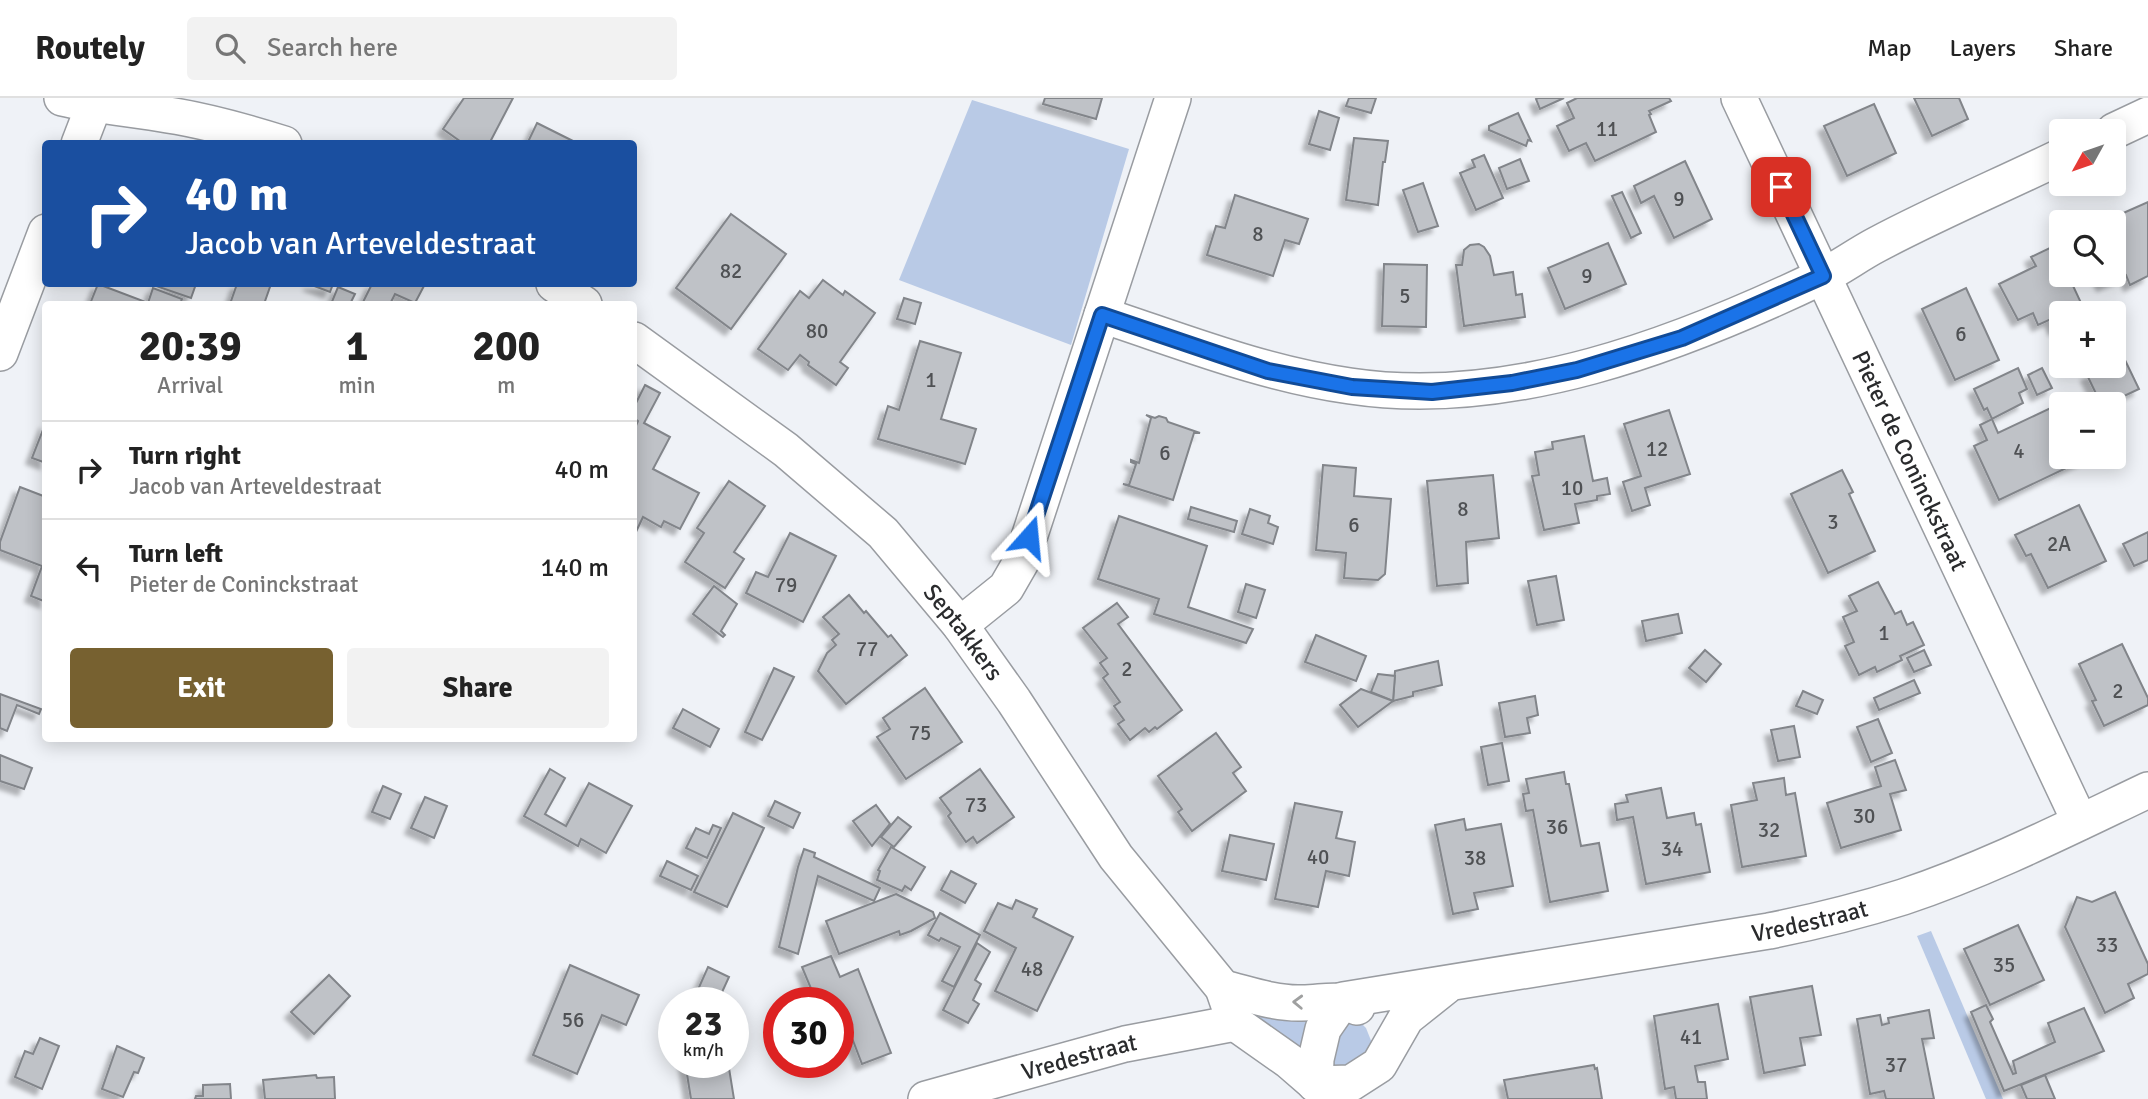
<!DOCTYPE html>
<meta charset="utf-8">
<style>
body{margin:0;font-family:Signika,sans-serif;background:#f2f2f2;color:#222;height:100vh;display:flex;flex-direction:column;font-size:26px;white-space:nowrap}
*{box-sizing:border-box;margin:0}
p{font-size:23px;color:#767676}
.icon{flex:none;width:38px;height:38px;fill:none;stroke:currentColor;stroke-width:2;stroke-linecap:round;stroke-linejoin:round}
.map{position:relative;flex:1;overflow:hidden}
.drawer{position:absolute;left:42px;top:203px;width:595px;height:441px;display:flex;flex-direction:column;background:#fff;border-radius:7px;box-shadow:0 4px 18px #0003}
.drawer>*{flex:none}
.banner{position:absolute;left:42px;top:42px;width:595px;height:147px;border-radius:7px;box-shadow:0 4px 18px #0003;background:#1a4fa0;color:#fff;overflow:hidden}
.needle{width:46px;rotate:230deg}
.buttons{position:absolute;left:2049px;top:21px;display:grid;gap:14px}
.buttons a{display:grid;place-items:center;width:77px;height:77px;border-radius:7px;background:#fff;box-shadow:0 4px 18px #0003;font-size:35px}
.speed{position:absolute;left:658px;top:889px;display:flex;gap:14px;font-size:35px;font-weight:700;text-align:center}
.speed>*{display:grid;place-content:center;width:91px;height:91px;border-radius:50%;background:#fff;box-shadow:0 4px 18px #0003;line-height:1}
.speed small{font-size:18px;font-weight:400}
.speed .limit{border:10px solid #d22;background:#fff;color:#111}
.pin{position:absolute;display:grid;place-items:center;width:60px;height:60px;color:#fff;margin:-30px;border-radius:14px;box-shadow:0 4px 10px #0006}
.me{position:absolute;width:77px;margin:-38px;rotate:18deg;stroke-linejoin:round;filter:drop-shadow(0 0 5px #0008)}
.turn{display:flex;align-items:center;gap:24px;height:147px;padding:0 28px;font-size:32px}
.turn .icon{width:91px;height:91px;stroke-width:2.5}
.turn b{display:block;font-size:49px;line-height:60px}
.eta{display:flex;justify-content:space-evenly;align-items:center;height:119px;text-align:center}
.eta b{font-size:42px;font-weight:700;line-height:49px}
.primary-button{display:flex;gap:14px;margin-top:auto;padding:14px 28px}
.primary-button a{flex:1;height:80px;border-radius:7px;background:#776130;color:#fff;font-size:28px;font-weight:700;line-height:80px;text-align:center}
.primary-button a+a{background:#f2f2f2;color:#222}
ul{padding:0;list-style:none}
li{display:flex;align-items:center;gap:21px;height:98px;padding:0 28px;border-top:2px solid #e0e0e0}
li div{flex:1}
li b{display:block;font-size:26px}
li em{font-style:normal}
header{display:flex;align-items:center;gap:42px;box-sizing:border-box;height:98px;padding:0 35px;background:#fff;border-bottom:2px solid #e0e0e0}
header strong{font-size:33px}
nav{display:flex;gap:38px;margin-inline-start:auto;font-size:24px}
.search{width:490px;height:63px;background:#f2f2f2;display:flex;align-items:center;gap:18px;box-sizing:border-box;padding:0 24px;border-radius:7px;color:#767676;font-size:26px}
.map>svg:first-child{display:block}
</style>
<header>
<strong>Routely</strong>
<div class="search"><svg class="icon" aria-label="search" viewBox="0 0 24 24"><circle cx="10" cy="10" r="6"/><path d="M15 15l6 6"/></svg>Search here</div>
<nav><a>Map</a><a>Layers</a><a>Share</a></nav>
</header>
<div class="map">
<svg width="2148" height="1001" viewBox="0 0 2148 1001">
<defs>
<filter id="shadow"><feDropShadow dx="-6" dy="6" stdDeviation="2" flood-color="#0004"/></filter>
</defs>
<rect width="100%" height="100%" fill="#eff2f7"/>
<g fill="#b9cae6">
<path d="M972,2L1129,51L1071,247L899,182Z"/>
<path d="M1931,833L2003,1001H1986L1917,838Z"/>
<path d="M1326,915L1307,966L1251,916Z"/>
<path d="M1357,921L1366,930L1372,945L1362,968L1333,972C1331,943 1329,933 1357,921Z"/>
</g>
<g fill="#bfc2c7" stroke="#82858a" stroke-width="2" filter="url(#shadow)">
<path d="M464,0H513L489,46H464L443,31Z"/>
<path d="M1045,0H1102L1096,21L1043,6Z"/>
<path d="M1349,0H1376L1371,15L1346,8Z"/>
<path d="M1538,0H1564L1540,11L1536,1Z"/>
<path d="M1577,0H1669L1671,3L1649,13L1651,16L1649,17L1656,34L1595,63L1586,45L1569,53L1557,28L1574,20L1567,5Z"/>
<path d="M1914,0H1959L1968,21L1932,38Z"/>
<path d="M1874,6L1896,55L1847,78L1824,28Z"/>
<path d="M1319,13L1339,20L1330,52L1309,46Z"/>
<path d="M1518,15L1531,43L1528,42L1526,48L1489,32V28Z"/>
<path d="M537,25L579,46H527Z"/>
<path d="M1354,40L1388,43L1385,64H1383L1378,107L1346,102Z"/>
<path d="M1484,57L1503,100L1476,112L1460,75L1475,69L1472,62Z"/>
<path d="M1520,61L1529,83L1507,91L1499,70Z"/>
<path d="M1685,63L1712,121L1674,140L1654,98L1641,105L1634,88Z"/>
<path d="M1423,85L1438,128L1418,134L1403,92Z"/>
<path d="M1622,94L1641,135L1631,140L1612,98Z"/>
<path d="M1235,97L1308,121L1299,146L1285,142L1273,178L1207,157L1216,128L1225,130Z"/>
<path d="M2148,104V178L2130,187L2126,177L2103,187L2098,177H2114V124H2103Z"/>
<path d="M731,116L786,156L731,231L676,190Z"/>
<path d="M1608,145L1626,186L1565,211L1548,170Z"/>
<path d="M1479,146L1484,149L1490,158L1494,177L1513,174L1516,197L1522,196L1525,219L1464,228L1456,167H1462L1464,152L1470,147Z"/>
<path d="M2054,148L2062,163V177H2068L2082,207L2071,213L2072,215H2062V228L2055,231L2051,221L2038,227L2033,215L2018,222L1999,186L2036,168L2031,159Z"/>
<path d="M1384,166L1427,167L1426,229L1382,228Z"/>
<path d="M823,182L843,197L845,193L875,215L840,264L848,270L836,287L808,267L809,264L800,257L788,272L758,251L800,193L809,200Z"/>
<path d="M98,186L148,205L153,190L182,201L180,206H90Z"/>
<path d="M157,186H196L191,200L156,188Z"/>
<path d="M237,186H271L264,206H230Z"/>
<path d="M309,186H333L330,194Z"/>
<path d="M372,186H425L415,205L395,196L390,206H362Z"/>
<path d="M338,189L355,196L350,206H331Z"/>
<path d="M1966,190L1999,262L1955,282L1922,211Z"/>
<path d="M904,200L921,205L915,226L897,221Z"/>
<path d="M920,243L961,255L941,321L976,331L965,366L878,341L888,308L899,312Z"/>
<path d="M2124,260L2139,291L2107,306H2101L2087,277L2108,268H2114V265Z"/>
<path d="M2018,270L2027,291L2019,295L2023,305L1992,321L1987,310L1984,312L1974,291Z"/>
<path d="M2042,270L2052,290L2037,297L2028,277Z"/>
<path d="M645,287L660,295L644,325L670,339L653,371L699,395L680,431L664,423L661,429L643,419L634,438V332L638,323L634,320V309Z"/>
<path d="M2057,307L2062,316V359H2081L2083,362L1999,402L1974,348L1987,342L1980,327L1992,321L1998,335Z"/>
<path d="M1669,312L1690,376L1645,390L1650,407L1632,413L1623,384L1641,378L1624,326Z"/>
<path d="M1146,317L1155,320L1159,318L1166,320L1168,324L1200,335H1194L1173,402L1123,386L1129,387L1136,366L1131,364V362L1139,365L1151,320Z"/>
<path d="M46,324V365L32,360Z"/>
<path d="M1584,338L1593,383L1607,380L1610,396L1597,398V402L1575,406L1579,425L1544,432L1532,378L1539,377L1535,354L1553,351L1552,344Z"/>
<path d="M1323,367L1356,370L1354,398L1391,401L1385,476L1378,482L1344,480L1346,455L1316,452Z"/>
<path d="M1842,372L1853,394L1849,396L1875,453L1828,475L1791,396Z"/>
<path d="M1493,377L1499,440L1466,444L1468,485L1437,488L1427,383Z"/>
<path d="M729,383L765,408L734,454L744,461L725,490L685,464L704,435L697,430Z"/>
<path d="M20,389L46,399V504L31,498L42,468L0,452V444Z"/>
<path d="M2079,407L2106,463L2048,490L2031,456L2026,458L2015,437Z"/>
<path d="M1191,409L1237,423L1234,434L1188,421Z"/>
<path d="M1250,411L1270,418L1268,425L1278,429L1273,446L1242,436Z"/>
<path d="M1119,418L1207,448L1188,509L1253,531L1246,545L1154,516L1159,501L1098,481Z"/>
<path d="M2148,434V462L2134,468L2123,446Z"/>
<path d="M790,435L836,458L803,524L746,495L756,474L768,479Z"/>
<path d="M1556,478L1564,522L1537,527L1528,483Z"/>
<path d="M1878,484L1895,516L1901,513L1907,527L1913,524L1924,547L1900,558L1902,562L1877,574L1875,569L1859,577L1845,548L1854,544L1843,519L1857,513L1849,498Z"/>
<path d="M1246,486L1265,492L1256,520L1238,514Z"/>
<path d="M714,488L737,506L721,533L725,537L723,539L693,516Z"/>
<path d="M849,497L864,515L866,513L888,539L891,537L907,557L846,606L818,573L827,555L836,547L832,542L839,536L823,519Z"/>
<path d="M1117,505L1128,519L1118,526L1182,612L1157,631L1155,629L1149,634L1145,630L1130,642L1118,626L1124,622L1114,608L1120,604L1103,580L1108,576L1100,565L1107,560L1083,530Z"/>
<path d="M1678,516L1682,535L1646,543L1642,523Z"/>
<path d="M1316,537L1366,558L1356,583L1305,564Z"/>
<path d="M2122,546L2148,600V607L2104,628L2092,603L2096,602L2079,566Z"/>
<path d="M1705,552L1721,566L1706,584L1689,570Z"/>
<path d="M1924,552L1931,567L1914,574L1907,560Z"/>
<path d="M1438,563L1442,587L1413,594V598L1393,603L1395,573Z"/>
<path d="M774,570L794,579L762,642L745,634Z"/>
<path d="M1378,576L1395,578L1393,603L1371,594Z"/>
<path d="M1914,582L1920,595L1879,612L1874,600Z"/>
<path d="M925,590L962,644L906,681L877,639L890,631L883,620Z"/>
<path d="M1361,591L1393,603L1358,629L1340,607Z"/>
<path d="M1803,593L1823,602L1817,616L1796,608Z"/>
<path d="M0,596L41,611L39,616L17,607L7,633L0,630Z"/>
<path d="M1535,598L1538,617L1527,620L1530,635L1505,639L1499,605Z"/>
<path d="M683,611L719,631L710,649L673,630Z"/>
<path d="M1878,621L1892,655L1871,664L1857,629Z"/>
<path d="M1794,628L1800,659L1778,663L1771,632Z"/>
<path d="M1216,635L1241,669L1233,675L1246,693L1192,733L1178,714L1182,711L1158,678Z"/>
<path d="M1502,645L1509,683L1488,687L1481,649Z"/>
<path d="M0,657L32,670L24,691L0,683Z"/>
<path d="M1895,662L1906,692L1890,696L1901,732L1841,750L1827,705L1881,688L1875,669Z"/>
<path d="M550,671L565,680L545,716L566,728L589,685L632,708L606,755L581,741L578,748L524,718Z"/>
<path d="M980,671L1014,719L977,745L973,739L966,744L948,718L951,715L940,700Z"/>
<path d="M1564,674L1566,686H1569L1581,748L1599,745L1608,793L1550,804L1533,712L1526,713L1523,696L1529,695L1526,681Z"/>
<path d="M1784,680L1786,697L1795,695L1806,758L1742,769L1731,707L1757,702L1753,685Z"/>
<path d="M383,688L401,696L390,721L372,714Z"/>
<path d="M1661,690L1667,720L1694,715L1696,727L1701,726L1710,774L1646,786L1633,719L1617,722L1615,706L1628,704L1626,697Z"/>
<path d="M425,699L447,708L434,740L411,730Z"/>
<path d="M775,703L800,715L793,730L768,718Z"/>
<path d="M1295,705L1342,714L1336,740L1355,744L1349,778L1326,773L1318,809L1275,801Z"/>
<path d="M876,707L890,726L872,748L853,723Z"/>
<path d="M733,715L764,730L727,809L694,794Z"/>
<path d="M898,719L911,729L894,749L881,739Z"/>
<path d="M1464,721L1466,732L1501,726L1513,788L1474,795L1478,811L1453,816L1435,727Z"/>
<path d="M713,727L721,730L707,760L686,750L696,730L709,736Z"/>
<path d="M1230,737L1274,746L1266,782L1222,773Z"/>
<path d="M891,749L925,769L911,792L905,788L902,793L877,782L880,773L878,772Z"/>
<path d="M804,751L815,755L814,759L880,790L874,803L818,778L798,856L779,849L798,769Z"/>
<path d="M667,763L698,778L691,792L660,778Z"/>
<path d="M951,773L976,786L965,805L941,792Z"/>
<path d="M2115,794L2148,866V876L2128,886L2134,900L2105,915L2065,829L2077,799L2092,804Z"/>
<path d="M896,796L933,814L935,820L911,833L900,837L899,833L839,856L826,823Z"/>
<path d="M1016,802L1037,811L1033,819L1073,839L1037,913L995,893L1016,850L984,833L998,805L1012,811Z"/>
<path d="M940,815L980,837L954,889L942,883L960,849L941,840L939,843L928,837Z"/>
<path d="M2018,827L2044,882L1990,907L1964,851Z"/>
<path d="M977,845L990,854L975,882L981,886L973,902L979,906L968,925L943,912Z"/>
<path d="M831,858L840,879L858,871L891,955L862,966L847,927L838,930V905H817L802,869Z"/>
<path d="M570,867L639,897L626,927L602,917L577,976L533,957Z"/>
<path d="M708,869L729,879L717,905H692Z"/>
<path d="M329,877L350,898L314,936L291,914Z"/>
<path d="M1812,888L1821,937L1800,940L1805,967L1764,975L1750,899Z"/>
<path d="M1718,906L1728,961L1695,968L1698,984H1705L1707,1001H1676L1674,989L1665,991L1654,918Z"/>
<path d="M1986,907L1993,921L1990,924L2013,976L2016,975L2013,963L2055,944L2048,925L2084,910L2104,953L2004,993L1971,914Z"/>
<path d="M1929,912L1934,940L1922,941L1934,1001H1886L1884,993L1870,996L1857,921L1880,917L1882,927L1889,925L1888,920Z"/>
<path d="M40,940L59,948L42,991L15,979L25,953L33,956Z"/>
<path d="M117,948L144,960L138,975L134,974L123,999L102,991Z"/>
<path d="M685,964H728L734,1001H691Z"/>
<path d="M1594,967L1595,971L1597,970L1602,1001H1508L1504,982Z"/>
<path d="M316,977L317,980L334,979L335,1001H265L263,982Z"/>
<path d="M2045,977L2055,1001H2027L2021,987Z"/>
<path d="M230,986L231,1001H195L196,998H203V987Z"/>
</g>
<g fill="none" stroke-linecap="round" stroke-linejoin="round">
<defs>
<g id="minor">
<path d="M62,0C97,8 133,11 168,17C207,23 246,34 284,46"/>
<path id="s1" d="M1739,0L2080,724"/>
<path d="M2114,33L2148,17"/>
<path d="M79,46L94,7"/>
<path d="M554,186L584,206"/>
<path d="M1102,217C1184,244 1264,276 1350,288C1510,312 1679,247 1821,179C1840,170 1857,157 1876,147C1936,115 2000,88 2062,58"/>
<path id="s2" d="M634,242L786,352L883,435L960,527L1014,603L1116,759L1223,890L1235,925L1289,963L1326,995"/>
<path d="M0,255L46,134"/>
<path d="M960,527L1006,490L1021,464L1173,0"/>
<path id="s3" d="M1450,885L1406,920L1379,967L1351,985L1315,986L1316,961L1323,931L1343,902L1769,833C1814,824 1859,813 1903,799C1987,771 2068,730 2148,692"/>
<path d="M1223,890C1248,896 1273,905 1298,905C1322,906 1335,898 1357,909"/>
<path id="s4" d="M926,1001L1125,946L1235,925"/>
</g>
</defs>
<use href="#minor" stroke="#999ca1" stroke-width="38"/>
<use href="#minor" stroke="#fff" stroke-width="35"/>
</g>
<defs><path id="oneway-chevron" d="M-2-3.5L2.5 0L-2 3.5" fill="none" stroke-width="1.6" stroke-linecap="round" stroke-linejoin="round" transform="scale(1.75)"/></defs>
<use stroke="#9fa0a0" href="#oneway-chevron" transform="translate(1298 904) rotate(-178)"/>
<g fill="none" stroke-linecap="round" stroke-linejoin="round">
<defs>
<path id="route" d="M1029,439L1102,217L1268,273L1352,289L1432,294L1512,285L1577,272L1682,240L1823,178L1781,89"/>
</defs>
<use href="#route" stroke="#114b97" stroke-width="18"/>
<use href="#route" stroke="#1a73e8" stroke-width="12"/>
</g>
<g text-anchor="middle" dominant-baseline="central" stroke-width="7" stroke-linejoin="round" paint-order="stroke">
<g font-size="21" fill="#4f5154">
<text x="1607" y="31">11</text>
<text x="1679" y="101">9</text>
<text x="1258" y="136">8</text>
<text x="731" y="173">82</text>
<text x="1587" y="178">9</text>
<text x="1405" y="198">5</text>
<text x="817" y="233">80</text>
<text x="1961" y="236">6</text>
<text x="931" y="282">1</text>
<text x="1657" y="351">12</text>
<text x="2019" y="353">4</text>
<text x="1165" y="355">6</text>
<text x="1572" y="390">10</text>
<text x="1463" y="411">8</text>
<text x="1833" y="424">3</text>
<text x="1354" y="427">6</text>
<text x="2059" y="446">2A</text>
<text x="786" y="487">79</text>
<text x="1884" y="535">1</text>
<text x="867" y="551">77</text>
<text x="1127" y="571">2</text>
<text x="2118" y="593">2</text>
<text x="920" y="635">75</text>
<text x="976" y="707">73</text>
<text x="1864" y="718">30</text>
<text x="1557" y="729">36</text>
<text x="1769" y="732">32</text>
<text x="1672" y="751">34</text>
<text x="1318" y="759">40</text>
<text x="1475" y="760">38</text>
<text x="2107" y="847">33</text>
<text x="2004" y="867">35</text>
<text x="1032" y="871">48</text>
<text x="573" y="922">56</text>
<text x="1691" y="939">41</text>
<text x="1896" y="967">37</text>
</g>
<g font-size="24" fill="#2a2b2d" stroke="#fff">
<text stroke="none"><textPath href="#s1" startOffset="401">Pieter de Coninckstraat</textPath></text>
<text stroke="none"><textPath href="#s2" startOffset="443">Septakkers</textPath></text>
<text stroke="none"><textPath href="#s3" startOffset="744">Vredestraat</textPath></text>
<text stroke="none"><textPath href="#s4" startOffset="159">Vredestraat</textPath></text>
</g>
</g>
</svg>
<div class="buttons">
<a><svg class="needle" viewBox="-14 -14 28 28"><path d="M0-13l5 13h-10z" fill="#e53935"/><path d="M0 13l5-13h-10z" fill="#767676"/></svg></a>
<a><svg class="icon" aria-label="search" viewBox="0 0 24 24"><circle cx="10" cy="10" r="6"/><path d="M15 15l6 6"/></svg></a>
<a>+</a>
<a>−</a>
</div>
<div class="speed"><div>23<small>km/h</small></div><div class="limit">30</div></div>
<div class="pin" style="left:1781px;top:89px;background:#d93025"><svg class="icon" aria-label="arrive" viewBox="0 0 24 24"><path d="M6 21V4h12l-3 4 3 4H6"/></svg></div>
<svg class="me" style="left:1029px;top:439px" viewBox="-20 -20 40 40"><path d="M0-17L14 15 0 8-14 15z" fill="#1a73e8" stroke="#fff" stroke-width="4"/></svg>
<div class="banner">
<div class="turn"><svg class="icon" aria-label="right" viewBox="0 0 24 24"><path d="M7 20v-9h11M14 6l5 5-5 5"/></svg><div><b>40 m</b>Jacob van Arteveldestraat</div></div>
</div>
<section class="drawer">
<div class="eta">
<div><b>20:39</b><p>Arrival</p></div>
<div><b>1</b><p>min</p></div>
<div><b>200</b><p>m</p></div>
</div>
<ul>
<li><svg class="icon" aria-label="right" viewBox="0 0 24 24"><path d="M7 20v-9h11M14 6l5 5-5 5"/></svg><div><b>Turn right</b><p>Jacob van Arteveldestraat</p></div><em>40 m</em></li>
<li><svg class="icon" aria-label="left" viewBox="0 0 24 24"><path d="M17 20v-9H6M10 6l-5 5 5 5"/></svg><div><b>Turn left</b><p>Pieter de Coninckstraat</p></div><em>140 m</em></li>
</ul>
<div class="primary-button"><a>Exit</a><a>Share</a></div>
</section>
</div>
